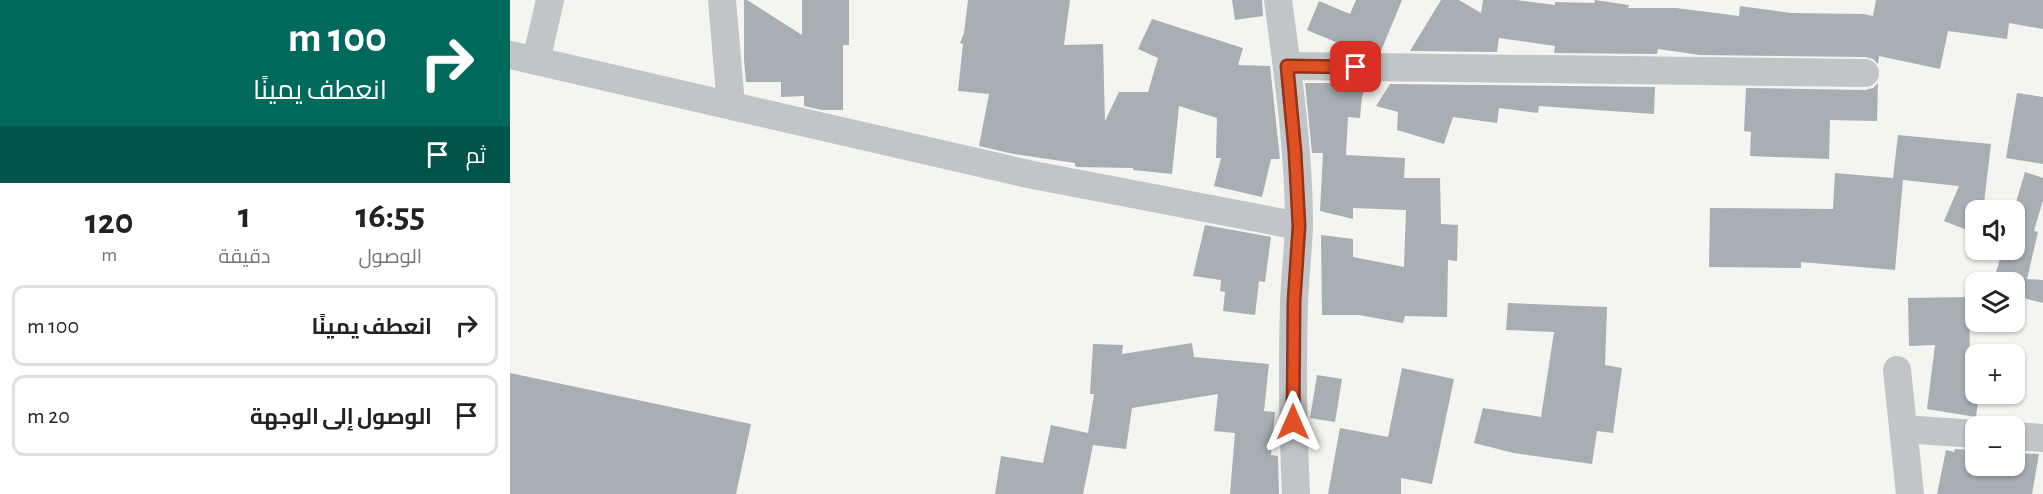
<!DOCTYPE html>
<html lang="ar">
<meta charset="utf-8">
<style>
body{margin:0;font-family:"Alegreya Sans",Cairo,sans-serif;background:#f2f2f2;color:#222;direction:rtl;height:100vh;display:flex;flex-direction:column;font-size:22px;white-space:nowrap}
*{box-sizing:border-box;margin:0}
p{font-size:20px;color:#767676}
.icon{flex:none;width:33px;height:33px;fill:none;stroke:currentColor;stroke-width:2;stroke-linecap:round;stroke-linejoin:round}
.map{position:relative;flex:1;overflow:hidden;direction:ltr}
.panel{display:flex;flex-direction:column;background:#fff;width:510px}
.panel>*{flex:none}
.banner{background:#00695c;color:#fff;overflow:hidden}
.buttons{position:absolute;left:1455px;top:200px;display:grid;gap:12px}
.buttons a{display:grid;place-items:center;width:60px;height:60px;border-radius:12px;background:#fff;box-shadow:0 2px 4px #0004;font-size:30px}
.pin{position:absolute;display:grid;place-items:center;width:51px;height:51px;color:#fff;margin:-26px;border-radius:12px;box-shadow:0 3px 9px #0006}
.me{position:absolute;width:66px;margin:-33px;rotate:0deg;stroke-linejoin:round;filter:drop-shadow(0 0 4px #0008)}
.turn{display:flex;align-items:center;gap:21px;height:126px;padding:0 24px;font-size:27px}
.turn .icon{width:78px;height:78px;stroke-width:2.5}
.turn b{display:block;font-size:42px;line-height:51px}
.then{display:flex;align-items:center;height:57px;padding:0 24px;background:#0003;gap:12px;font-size:22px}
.eta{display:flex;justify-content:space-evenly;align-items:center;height:102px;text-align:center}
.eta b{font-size:36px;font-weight:600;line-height:42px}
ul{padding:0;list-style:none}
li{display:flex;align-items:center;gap:18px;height:81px;margin:0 12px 9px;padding:0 12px;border:3px solid #e0e0e0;border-radius:12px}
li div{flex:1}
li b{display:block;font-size:22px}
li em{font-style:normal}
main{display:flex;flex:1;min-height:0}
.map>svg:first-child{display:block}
</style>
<main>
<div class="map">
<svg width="1533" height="494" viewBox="0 0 1533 494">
<rect width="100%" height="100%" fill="#f4f4f0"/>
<g fill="#a7afb4">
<path d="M234,0H237L292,35V0H339V45H333V110H312L294,106V96L271,97V82H236L234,60Z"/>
<path d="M458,0H560L554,45L593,44L595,121L609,92H638L648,58L628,49L642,19L733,48L728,65L760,66L770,159H761L752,197L704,186L711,158H706L707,118L669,106L662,174L623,170V168L567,167L565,166V163L504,154L469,146L479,94L448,91L453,44L450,43L454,33Z"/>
<path d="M722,0H752L753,16L725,20Z"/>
<path d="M846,0H892L871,51L845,50L797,30L809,1L840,14Z"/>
<path d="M931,0H949L971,13L973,0H1006L1045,5V2L1084,3L1085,0L1119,5L1118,8H1166L1229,16L1230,6L1281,13L1353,14L1363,16L1366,0H1533V29L1499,23L1497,39L1438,31L1430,69L1369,56L1368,64L1363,59L1355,57L1190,55L1148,49L1147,54L1044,53L1045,46L989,38L987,52L900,51Z"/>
<path d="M795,83H857L852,97L850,118L838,117L836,155L895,158L894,178H930L931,224L948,225L947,261L938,260L937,317L895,316L893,323L849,315H812L811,235L843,239V257L894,267L896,210L843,208V219L810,211L813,153H802Z"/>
<path d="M1368,83L1367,121L1320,120L1319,159L1240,156L1241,132L1234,131L1236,88L1355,90L1363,88Z"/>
<path d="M880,84L1145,87L1144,114L1029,106L1028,113L989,108L987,123L943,117L934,144L887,130L888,112L866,106Z"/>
<path d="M1507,93L1533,97V164L1496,158Z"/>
<path d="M1388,135L1481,144L1474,203L1471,210H1466V224L1462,232L1434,221L1449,186L1393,180L1385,270L1291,262V268L1199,267L1200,208L1323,209L1325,173L1383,178Z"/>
<path d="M1515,172L1533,178V200L1524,231L1528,232L1517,279L1533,280V303L1513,298L1512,300L1504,299V282H1483L1493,249H1504V209Z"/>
<path d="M695,225L761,237L755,282L749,281L745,315L713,311L715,292L710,291L711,280L683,276Z"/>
<path d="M1459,297L1460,371L1466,372V393H1469L1466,417L1417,409L1425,345L1399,346L1398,298Z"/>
<path d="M998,303L1097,307L1095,365L1112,368L1103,433L1087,431L1082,464L1004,453L964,443L973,408L1031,417L1044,332L996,330Z"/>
<path d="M682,343L684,357L759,364L754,411L765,412L761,455L768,456L769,494H720L725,433L704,431L708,394L622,408L616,449L583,445L573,494H485L491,456L533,463L541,425L578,433L584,394H580L583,344L613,345L612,354Z"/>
<path d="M892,368L944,379L922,484L891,478V494H818L830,428L878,437Z"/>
<path d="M0,373L241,424L226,494H0Z"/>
<path d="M807,375L832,379L825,422L800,418Z"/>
<path d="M1445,449L1466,450V465H1504V453L1529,454L1522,494H1427L1436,450L1444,452Z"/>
</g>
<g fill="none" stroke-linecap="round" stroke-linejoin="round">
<g stroke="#c1c5c8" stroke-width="28">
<path d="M212,0L221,105"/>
<path d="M768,0C778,74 789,151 789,226C788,252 785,277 784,303C782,367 783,431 786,494"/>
<path d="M0,55L518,174L789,226"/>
<path d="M26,61L40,0"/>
<path d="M777,66L1355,73"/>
<path d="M1387,370L1400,494"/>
<path d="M1393,429L1466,434"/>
<path d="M1504,436L1533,438"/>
</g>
</g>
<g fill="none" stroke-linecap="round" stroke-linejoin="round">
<defs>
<path id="route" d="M783,422L784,302L789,226L785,152L777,66L846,67"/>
</defs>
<use href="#route" stroke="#913417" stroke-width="15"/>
<use href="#route" stroke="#df5024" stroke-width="10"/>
</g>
</svg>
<div class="buttons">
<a><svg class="icon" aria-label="sound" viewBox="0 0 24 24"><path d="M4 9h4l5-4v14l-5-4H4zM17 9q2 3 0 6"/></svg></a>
<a><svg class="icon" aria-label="layers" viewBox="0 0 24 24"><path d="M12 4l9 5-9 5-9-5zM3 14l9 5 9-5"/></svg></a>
<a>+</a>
<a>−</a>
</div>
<div class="pin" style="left:846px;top:67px;background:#d93025"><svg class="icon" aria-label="arrive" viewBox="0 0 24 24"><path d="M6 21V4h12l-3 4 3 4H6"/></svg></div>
<svg class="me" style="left:783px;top:422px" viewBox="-20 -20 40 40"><path d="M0-17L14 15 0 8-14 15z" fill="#df5024" stroke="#fff" stroke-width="4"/></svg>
</div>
<section class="panel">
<div class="banner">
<div class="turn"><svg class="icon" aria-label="right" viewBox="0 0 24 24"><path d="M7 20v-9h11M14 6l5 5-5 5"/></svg><div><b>100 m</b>انعطف يمينًا</div></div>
<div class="then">ثم<svg class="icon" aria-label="arrive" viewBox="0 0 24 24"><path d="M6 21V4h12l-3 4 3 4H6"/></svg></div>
</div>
<div class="eta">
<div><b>16:55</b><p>الوصول</p></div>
<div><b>1</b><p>دقيقة</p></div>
<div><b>120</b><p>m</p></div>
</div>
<ul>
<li><svg class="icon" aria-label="right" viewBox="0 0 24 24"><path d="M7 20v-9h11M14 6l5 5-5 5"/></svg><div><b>انعطف يمينًا</b></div><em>100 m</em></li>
<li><svg class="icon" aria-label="arrive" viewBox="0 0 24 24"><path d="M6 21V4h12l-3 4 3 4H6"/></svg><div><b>الوصول إلى الوجهة</b></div><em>20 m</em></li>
</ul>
</section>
</main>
